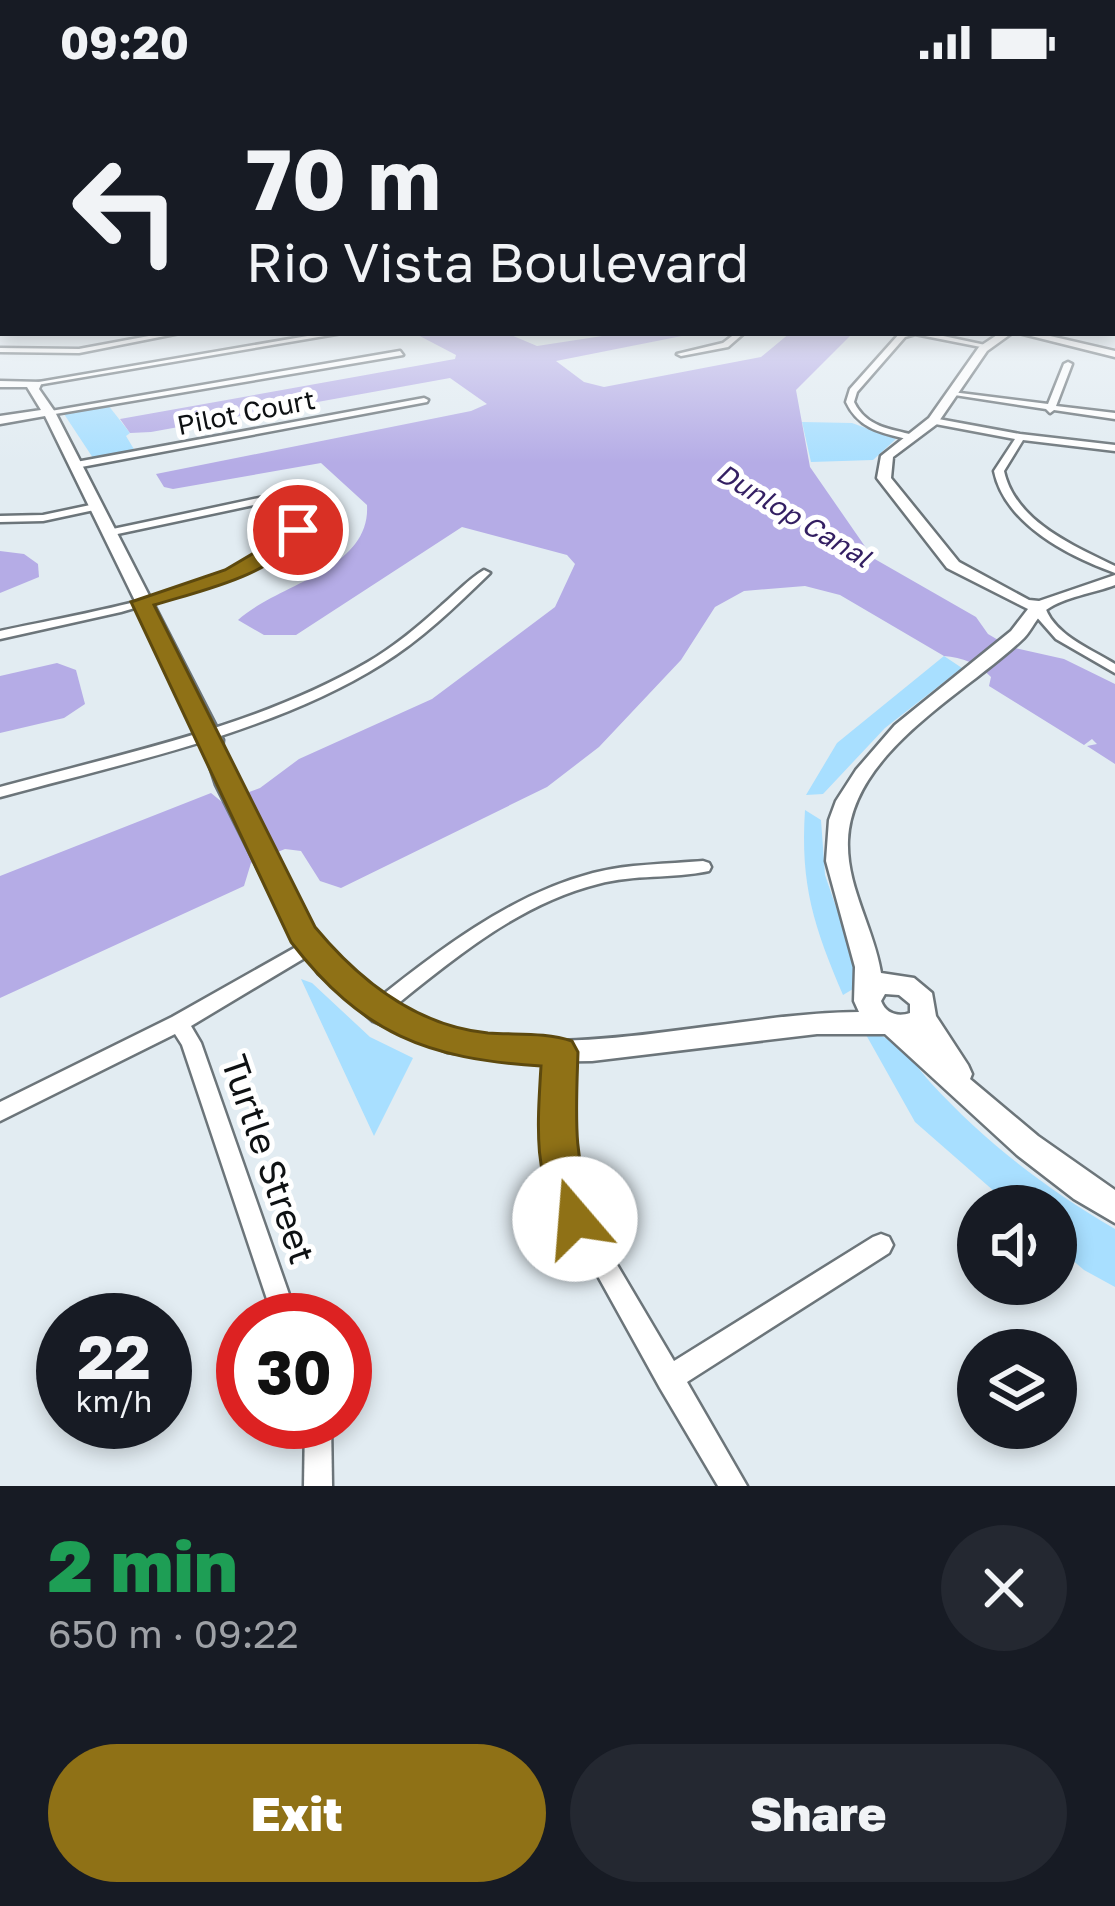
<!DOCTYPE html>
<meta charset="utf-8">
<style>
body{margin:0;font-family:"Golos Text",sans-serif;background:#242831;color:#f1f3f6;height:100vh;display:flex;flex-direction:column;font-size:45px;white-space:nowrap}
*{box-sizing:border-box;margin:0}
p{font-size:39px;color:#9ea1a6}
.icon{flex:none;width:66px;height:66px;fill:none;stroke:currentColor;stroke-width:2;stroke-linecap:round;stroke-linejoin:round}
.map{position:relative;height:1402px;overflow:hidden}
.panel{display:flex;flex-direction:column;background:#171b24;flex:1}
.panel>*{flex:none}
.banner{position:absolute;left:0px;top:0px;width:1116px;height:252px;box-shadow:0 6px 18px #0003;background:#171b24;color:#f1f3f6;overflow:hidden}
.fabs{position:absolute;left:957px;top:1101px;display:grid;gap:24px}
.fabs a{display:grid;place-items:center;width:120px;height:120px;border-radius:50%;background:#171b24;box-shadow:0 6px 18px #0003;font-size:60px}
.speed{position:absolute;left:36px;top:1209px;display:flex;gap:24px;font-size:60px;font-weight:700;text-align:center}
.speed>*{display:grid;place-content:center;width:156px;height:156px;border-radius:50%;background:#171b24;box-shadow:0 6px 18px #0003;line-height:1}
.speed small{font-size:30px;font-weight:400}
.speed .limit{border:18px solid #d22;background:#fff;color:#111}
.pin{position:absolute;display:grid;place-items:center;width:102px;height:102px;color:#fff;margin:-51px;border:6px solid #fff;border-radius:50%;box-shadow:0 3px 12px #0007}
.me{position:absolute;width:132px;margin:-66px;rotate:342deg;stroke-linejoin:round;filter:drop-shadow(0 0 9px #0008)}
.turn{display:flex;align-items:center;gap:42px;height:252px;padding:0 48px;font-size:54px}
.turn .icon{width:156px;height:156px;stroke-width:2.5}
.turn b{display:block;font-size:84px;line-height:102px}
.round{display:grid;place-items:center;flex:none;width:126px;height:126px;border-radius:63px;background:#242831}
.headline{display:flex;align-items:center;justify-content:space-between;height:204px;padding:0 48px}
h1{font-size:72px;font-weight:800;line-height:90px;color:#1e9e55}
.action{display:flex;gap:24px;margin-top:auto;padding:24px 48px}
.action a{flex:1;height:138px;border-radius:72px;background:#8f7116;color:#fff;font-size:48px;font-weight:800;line-height:138px;text-align:center}
.action a+a{background:#242831;color:#f1f3f6}
.status{display:flex;justify-content:space-between;align-items:center;height:84px;padding:0 60px;background:#171b24;direction:ltr}
.status svg{height:33px;fill:currentColor}
.map>svg:first-child{display:block}
</style>
<div class="status"><b>09:20</b><svg viewBox="0 0 49 12"><path d="M0 12V9h3v3zM5 12V6h3v6zM10 12V3h3v9zM15 12V0h3v12zM26 1h20v11H26zM47 4h2v5h-2z"/></svg></div>
<div class="map">
<svg width="1115" height="1402" viewBox="0 0 1115 1402">
<rect width="100%" height="100%" fill="#e2ecf2"/>
<g fill="#a8dfff">
<path d="M108,321L130,349L126,352L135,367L93,374L64,330Z"/>
<path d="M802,338L852,339L896,355L873,376L811,378Z"/>
<path d="M944,572L962,584L885,644L823,710L806,711L837,659Z"/>
<path d="M805,726L821,736L825,791L856,881L858,902L843,911C814,843 800,801 805,726Z"/>
<path d="M301,895L312,899L370,953L413,974L374,1052Z"/>
<path d="M865,949C895,949 912,977 930,998C985,1058 1045,1104 1115,1145V1203L1084,1186L1056,1162V1122H1011L915,1038Z"/>
</g>
<g fill="#b5ace6">
<path d="M414,249H506L537,262L622,249H697L556,277L584,298L604,303L761,273L790,249H853L796,306L810,383L873,474L976,533L988,550L1010,563L1064,575L1115,600V680L1087,662L1097,660L1092,655L1084,661L989,602L991,593C979,580 962,573 944,572L840,511L805,502L744,507L715,523L681,576L599,663L547,703L341,804L320,797L301,767L285,765L251,779L244,802L0,914V792L211,709L222,718L260,704L299,675L432,615L555,523L575,480L567,471L462,443L296,551H264L238,536C277,500 371,486 367,421L321,379L173,405L164,403L156,390L471,327L487,320L450,294L151,348L130,349L120,335L455,275L456,271Z"/>
<path d="M0,467L24,470L38,480L39,493L0,509Z"/>
<path d="M57,579L76,586L85,620L64,634L0,649V592Z"/>
</g>
<g fill="none" stroke-linecap="round" stroke-linejoin="round">
<defs>
<g id="street">
<rect x="0" y="204" width="3" height="4"/>
<path d="M165,249H180L79,269L0,268V264L79,265Z"/>
<path d="M325,249H342L37,301L33,299Z"/>
<path d="M736,249H744L728,263L681,272L677,270L723,259Z"/>
<path d="M900,249H929L990,262L986,264L915,250L905,253L857,308L854,318C866,343 890,345 914,351V355L911,356C883,349 859,346 846,318L850,305Z"/>
<path d="M400,267L403,271L49,331L45,328Z"/>
<path d="M1068,278L1072,280L1056,322L1115,329V335L1054,326L1050,329L1046,325L948,310L952,308L1048,320L1064,280Z"/>
<path d="M424,314L428,316L427,318L76,384L71,381L76,378Z"/>
<path d="M933,334L1020,350L1115,361V367L1023,356L1004,387C1015,437 1072,461 1115,482V489C1068,472 1005,440 994,387L1015,355L930,339L929,337Z"/>
<path d="M273,411L291,416L304,439L286,463L256,483L216,500L121,528L0,555V547C77,530 216,509 276,461C283,455 288,446 294,439L283,420L273,417L108,452L103,449L108,446Z"/>
<path d="M95,420L99,421V425L43,437L0,438V432L43,431Z"/>
<path d="M484,486L490,489L488,491C455,523 421,556 382,580C272,649 124,679 0,713V703C124,669 256,643 368,578C395,562 419,542 442,521C456,509 469,495 484,486Z"/>
<path d="M1040,518L1044,519C1050,549 1091,565 1115,580V589L1056,555L1034,530V522Z"/>
<path d="M703,777L709,779L711,783L709,787C672,795 634,790 598,800C517,820 448,879 385,930L378,933L371,930L369,925L371,920C438,867 509,811 593,789C628,780 666,780 703,777Z"/>
<path d="M312,854L318,856L321,861L318,866L191,942L201,959L298,1236H274L182,961L175,950L0,1037V1018L172,933Z"/>
<path d="M560,960L567,962L570,968L566,1065L574,1108L674,1277L873,1153L881,1150L889,1153L893,1161L889,1169L687,1298L747,1402H718L660,1304L553,1111L544,1065L550,968L553,962Z"/>
<path d="M305,1338H331L332,1402H304Z"/>
</g>
<g id="secondary">
<rect x="0" y="186" width="3" height="6"/>
<path d="M1000,249H1012L987,267L937,340L893,373L891,394L959,478L1029,516L1039,517L1115,491V501C1094,509 1064,513 1046,526C1037,532 1032,546 1024,554C967,609 852,667 848,756C846,803 874,844 881,889L914,894L932,909L936,932L968,981L972,990L970,995L1038,1052L1115,1106V1139L1074,1115L1017,1071L885,950H817L592,977L517,978L447,968L373,937L318,889L284,837L216,701L198,646L45,332L0,340V332L41,326L27,303H0V297L42,298L39,305L55,328L223,656C218,685 264,750 279,779C295,811 309,846 334,873C365,906 406,933 449,945C574,979 730,929 859,928L854,917L855,883L826,777L829,736L836,717L856,686L895,641L1011,547L1028,525L947,484L877,394L881,372L929,334L979,263ZM885,910L899,911L910,920V929C898,933 886,930 881,917Z"/>
<path d="M1019,249H1037L1115,267V273Z"/>
</g>
</defs>
<use href="#street" stroke="#6c757a" stroke-width="5"/>
<use href="#secondary" stroke="#6c757a" stroke-width="5"/>
<use href="#street" fill="#fff" fill-rule="evenodd"/>
<use href="#secondary" fill="#fff" fill-rule="evenodd"/>
</g>
<linearGradient id="sky" x2="0" y2="1"><stop stop-color="#93b1e7"/><stop offset="0.48" stop-color="#f2f6f9"/><stop offset="1" stop-color="#f2f6f9" stop-opacity="0"/></linearGradient>
<rect width="1115" height="379" fill="url(#sky)"/>
<path fill="#8f7116" stroke="#5d490e" stroke-width="3" d="M291,441L307,446C272,492 207,505 154,521L315,843C359,896 415,942 488,949C516,951 546,948 572,957L578,968C576,1028 572,1079 596,1135L590,1149L575,1155L561,1149C534,1088 537,1047 541,982C427,975 362,950 291,858L131,518L225,486L281,453Z"/>
<g text-anchor="middle" dominant-baseline="central" stroke-width="10" stroke-linejoin="round" paint-order="stroke">
<g font-size="27" fill="#0e1113" stroke="#fff">
<text transform="translate(246 328) rotate(-11)">Pilot Court</text>
</g>
<g font-size="27" font-style="italic" fill="#331f62" stroke="#fff">
<text transform="translate(794 431) rotate(31)">Dunlop Canal</text>
</g>
<g font-size="36" fill="#0e1113" stroke="#fff">
<text transform="translate(269 1075) rotate(71)">Turtle Street</text>
</g>
</g>
</svg>
<div class="fabs">
<a><svg class="icon" aria-label="sound" viewBox="0 0 24 24"><path d="M4 9h4l5-4v14l-5-4H4zM17 9q2 3 0 6"/></svg></a>
<a><svg class="icon" aria-label="layers" viewBox="0 0 24 24"><path d="M12 4l9 5-9 5-9-5zM3 14l9 5 9-5"/></svg></a>
</div>
<div class="speed"><div>22<small>km/h</small></div><div class="limit">30</div></div>
<div class="pin" style="left:298px;top:446px;background:#d93025"><svg class="icon" aria-label="arrive" viewBox="0 0 24 24"><path d="M6 21V4h12l-3 4 3 4H6"/></svg></div>
<svg class="me" style="left:575px;top:1135px" viewBox="-20 -20 40 40"><circle r="19" fill="#fff"/><path d="M0-13L10 11 0 6-10 11z" fill="#8f7116"/></svg>
<div class="banner">
<div class="turn"><svg class="icon" aria-label="left" viewBox="0 0 24 24"><path d="M17 20v-9H6M10 6l-5 5 5 5"/></svg><div><b>70 m</b>Rio Vista Boulevard</div></div>
</div>
</div>
<section class="panel">
<div class="headline"><div><h1>2 min</h1><p>650 m · 09:22</p></div><a class="round"><svg class="icon" aria-label="close" viewBox="0 0 24 24"><path d="M6 6l12 12M18 6L6 18"/></svg></a></div>
<div class="action"><a>Exit</a><a>Share</a></div>
</section>
